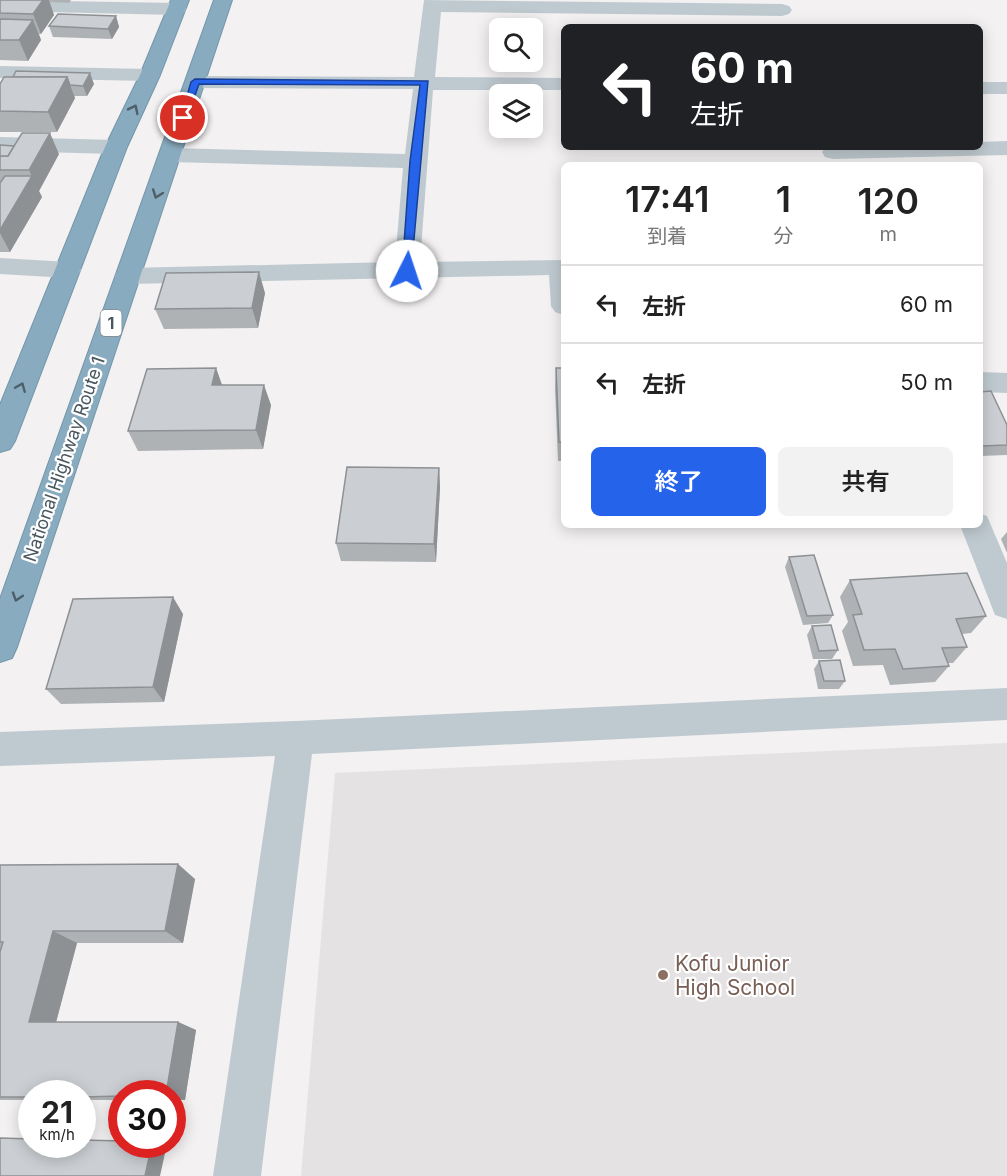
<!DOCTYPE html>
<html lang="ja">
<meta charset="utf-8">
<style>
body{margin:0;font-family:Inter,"Noto Sans JP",sans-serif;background:#f2f2f2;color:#222;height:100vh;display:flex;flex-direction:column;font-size:22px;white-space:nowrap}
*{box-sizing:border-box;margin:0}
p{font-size:20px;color:#767676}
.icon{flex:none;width:33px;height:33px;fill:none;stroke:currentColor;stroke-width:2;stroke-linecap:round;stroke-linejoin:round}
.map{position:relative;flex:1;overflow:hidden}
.drawer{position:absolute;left:561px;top:162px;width:422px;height:366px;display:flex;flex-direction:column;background:#fff;border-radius:9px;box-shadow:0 3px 15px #0003}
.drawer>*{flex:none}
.banner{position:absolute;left:561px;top:24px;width:422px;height:126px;border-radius:9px;box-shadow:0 3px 15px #0003;background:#202124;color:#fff;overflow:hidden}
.buttons{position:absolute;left:489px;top:18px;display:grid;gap:12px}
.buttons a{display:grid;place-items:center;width:54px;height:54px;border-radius:9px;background:#fff;box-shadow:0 3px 15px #0003;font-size:30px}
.speed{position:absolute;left:18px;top:1080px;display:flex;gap:12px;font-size:30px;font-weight:700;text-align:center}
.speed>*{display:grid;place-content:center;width:78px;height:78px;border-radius:50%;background:#fff;box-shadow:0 3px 15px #0003;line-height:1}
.speed small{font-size:15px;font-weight:400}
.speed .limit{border:9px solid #d22;background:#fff;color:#111}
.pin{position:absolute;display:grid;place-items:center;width:51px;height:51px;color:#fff;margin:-26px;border:3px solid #fff;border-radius:50%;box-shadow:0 2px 6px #0007}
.me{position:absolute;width:66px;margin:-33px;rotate:4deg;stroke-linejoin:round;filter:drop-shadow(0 0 4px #0008)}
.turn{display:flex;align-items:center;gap:21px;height:126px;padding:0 30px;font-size:27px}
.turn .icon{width:78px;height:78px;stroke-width:2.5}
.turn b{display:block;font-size:42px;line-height:51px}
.eta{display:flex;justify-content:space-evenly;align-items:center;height:102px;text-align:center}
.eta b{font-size:36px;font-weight:600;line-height:42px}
.action{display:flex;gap:12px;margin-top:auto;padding:12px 30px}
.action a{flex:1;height:69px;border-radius:9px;background:#2563eb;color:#fff;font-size:24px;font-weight:600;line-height:69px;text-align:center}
.action a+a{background:#f2f2f2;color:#222}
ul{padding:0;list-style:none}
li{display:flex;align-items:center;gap:18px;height:78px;padding:0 30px;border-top:2px solid #e0e0e0}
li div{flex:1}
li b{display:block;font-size:22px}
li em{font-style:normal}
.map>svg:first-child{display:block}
</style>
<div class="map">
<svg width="1007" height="1176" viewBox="0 0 1007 1176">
<rect width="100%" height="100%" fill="#f3f1f1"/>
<path fill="#e4e2e3" d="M1007,743V1176H301L335,773Z"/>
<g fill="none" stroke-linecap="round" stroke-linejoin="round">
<defs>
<g id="highway">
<path d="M171,0H189L160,75L127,147L15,441L10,449L0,452V405L105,147L140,75Z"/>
<path d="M214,0H232L17,647L12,658L0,662V599Z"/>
</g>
</defs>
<use href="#highway" stroke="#7496ab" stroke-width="2"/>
<g fill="#bfcad0" fill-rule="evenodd">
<path d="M0,0L177,3L184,5L186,9L184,13L177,15L0,11Z"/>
<path d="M424,0L782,4L789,6L792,10L789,14L782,16L441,12L435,77L564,78V90H433L420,262L564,260V315L555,312L551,306L549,275L128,284L119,282L115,276L119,270L128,268L395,262L403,168L171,162L163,160L160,155L163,150L171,148L405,154L413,89L195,88L188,86L185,82L188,78L195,76L414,77Z"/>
<path d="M0,66L150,69L157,71L160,75L157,79L150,81L0,78Z"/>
<rect x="980" y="82" width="27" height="12"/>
<path d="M0,137L116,140L124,142L127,147L124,152L116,154L0,151Z"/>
<path d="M1007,141V155L833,159L825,157L822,152L826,147H980V142Z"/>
<path d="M0,258L68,262L77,264L81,270L77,276L68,278L0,274Z"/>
<path d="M980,372L1007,373V393L980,392Z"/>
<path d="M980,514L987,516L1007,563V619L995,615L960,525H980Z"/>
<path d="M1007,688V720L312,754L261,1176H213L275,756L0,766V732L296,721Z"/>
</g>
<use href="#highway" fill="#89abbf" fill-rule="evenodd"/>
</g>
<g fill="#afb2b5">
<path d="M0,0H71L69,3L49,2L54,15L41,34H39L41,40L28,61L0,60Z"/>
<path d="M116,16L119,27L112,39L53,37L49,26Z"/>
<path d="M13,77L94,84L87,96H74L75,98L57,132H0V111Z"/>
<path d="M0,145L59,154L39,191L42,197L10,252H0Z"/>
<path d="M265,293L258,328L164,329L155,309Z"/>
<path d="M216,368L222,385L271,405L263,449L138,451L128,431Z"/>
<path d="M556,368H564V461H558L555,388Z"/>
<path d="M980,392L1007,425V455L980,456Z"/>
<path d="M439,468L440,487L436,562L341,561L336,543Z"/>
<path d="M1007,532V553L1001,539Z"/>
<path d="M789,557L833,615L828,623L803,625L785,567Z"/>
<path d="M850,580L986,616L971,633L962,634L967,647L953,663H948L949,666L935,682L890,685L883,665L853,666L842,631L848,622L840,597Z"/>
<path d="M183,614L164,702L61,704L46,689Z"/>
<path d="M812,626L838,650L832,659H813L807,635Z"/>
<path d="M819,661L845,681L839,689H818L814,669Z"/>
<path d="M0,865L195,879L183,943H77L56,1022H178L196,1030L185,1100H172V1094H122V1100H82V1094H32V1100H0Z"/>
</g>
<g fill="#8e9194">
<path d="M43,0H49L54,15L41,34L33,14Z"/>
<path d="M116,16L119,27L112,39L108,29Z"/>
<path d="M33,20L41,40L28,61L19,40Z"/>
<path d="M90,73L94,84L87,96L83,86Z"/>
<path d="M67,77L75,98L57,132L48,112Z"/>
<path d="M50,133L59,154L39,191L42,197L10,252L0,233V230L32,177L29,170Z"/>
<path d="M259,272L265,293L258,328L252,308Z"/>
<path d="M216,368L223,388L212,385Z"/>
<path d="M264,385L271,405L263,449L256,430Z"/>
<path d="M439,468L440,487L436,562L434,544Z"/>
<path d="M173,597L183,614L164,702L153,687Z"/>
<path d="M178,864L195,879L183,943L165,931Z"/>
<path d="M53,931L77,943L54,1030L29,1022Z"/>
<path d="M178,1022L196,1030L185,1100L172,1098V1094H166Z"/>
<path d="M152,1144H167L160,1176H145Z"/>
</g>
<g fill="#cbcfd3" stroke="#8e9194" stroke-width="1.5">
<path d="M0,0H43L33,14L0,13Z"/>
<path d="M58,14L116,16L108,29L49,26Z"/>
<path d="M0,19L33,20L19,40H0Z"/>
<path d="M16,71L90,73L83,86L70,85L67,77H13Z"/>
<path d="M4,77H67L48,112L0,111V84Z"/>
<path d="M22,133H50L29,170H0V156H8Z"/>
<path d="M0,145L14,146L8,156H0Z"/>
<path d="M5,176H32L0,230V183Z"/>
<path d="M259,272L252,308L155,309L166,273Z"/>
<path d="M216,368L212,385H264L256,430L128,431L147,369Z"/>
<path d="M556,368H564V442H559Z"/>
<path d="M991,391L1007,425V445L981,446L980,443V392Z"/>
<path d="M347,467L439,468L434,544L336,543Z"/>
<path d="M814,555L833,615L807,616L789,557Z"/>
<path d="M967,573L986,616L956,619L967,647L942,648L949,666L903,669L895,649L864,650L853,615L862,614L850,580Z"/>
<path d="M173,597L153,687L46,689L73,599Z"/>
<path d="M831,625L838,650L819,651L812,626Z"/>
<path d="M840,660L845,681H824L819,661Z"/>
<path d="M178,864L165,931H53L29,1022H178L166,1094H122V1096L82,1097V1094H32V1097H0V952L3,942H0V865Z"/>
<path d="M0,1138L32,1139V1144H82V1140L122,1141V1144H152L145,1176H0Z"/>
</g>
<defs><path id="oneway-chevron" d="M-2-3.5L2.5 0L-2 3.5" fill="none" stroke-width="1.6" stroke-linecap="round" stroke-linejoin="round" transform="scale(1.5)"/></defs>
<g stroke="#4f5f69">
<use href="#oneway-chevron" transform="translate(134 109) rotate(-64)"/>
<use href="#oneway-chevron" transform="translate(157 194) rotate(110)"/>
<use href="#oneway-chevron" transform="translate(21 387) rotate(-68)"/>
<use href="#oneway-chevron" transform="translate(17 597) rotate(108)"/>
</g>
<path fill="#2563eb" stroke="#184099" stroke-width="1.5" d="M195,79L428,81L411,273H403L402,271L410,161L420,85L199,84L187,118L180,120L191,82Z"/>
<circle fill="#8d6e63" stroke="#fff" stroke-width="2" cx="663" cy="975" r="6"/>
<g text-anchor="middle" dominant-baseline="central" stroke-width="4.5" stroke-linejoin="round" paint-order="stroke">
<rect fill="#fff" stroke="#80898f" stroke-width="1.5" x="100.5" y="310" width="21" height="26" rx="4.5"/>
<g font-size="16" font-weight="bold" fill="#49575f">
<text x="111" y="323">1</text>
</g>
<g font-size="18" fill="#49575f" stroke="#fff">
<text transform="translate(64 459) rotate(-71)">National Highway Route 1</text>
</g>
<g font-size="21" fill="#785e54" stroke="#fff" text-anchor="start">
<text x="675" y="963">Kofu Junior<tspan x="675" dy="24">High School</tspan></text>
</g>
</g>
</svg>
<div class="buttons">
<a><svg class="icon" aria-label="search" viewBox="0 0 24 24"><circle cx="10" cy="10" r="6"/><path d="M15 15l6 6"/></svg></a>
<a><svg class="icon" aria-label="layers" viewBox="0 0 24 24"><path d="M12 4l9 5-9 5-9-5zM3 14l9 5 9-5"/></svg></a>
</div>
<div class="speed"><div>21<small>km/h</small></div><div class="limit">30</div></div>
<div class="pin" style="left:183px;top:118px;background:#d93025"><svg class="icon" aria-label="arrive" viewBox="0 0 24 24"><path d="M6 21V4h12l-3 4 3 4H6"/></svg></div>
<svg class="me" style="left:407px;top:271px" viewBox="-20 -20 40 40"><circle r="19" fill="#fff"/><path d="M0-13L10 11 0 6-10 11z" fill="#2563eb"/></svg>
<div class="banner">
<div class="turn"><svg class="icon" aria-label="left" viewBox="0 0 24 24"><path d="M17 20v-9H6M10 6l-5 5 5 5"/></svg><div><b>60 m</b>左折</div></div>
</div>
<section class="drawer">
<div class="eta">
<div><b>17:41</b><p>到着</p></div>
<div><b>1</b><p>分</p></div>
<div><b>120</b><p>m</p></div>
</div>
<ul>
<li><svg class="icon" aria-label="left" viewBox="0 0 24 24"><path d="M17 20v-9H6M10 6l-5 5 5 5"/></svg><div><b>左折</b></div><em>60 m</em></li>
<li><svg class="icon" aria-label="left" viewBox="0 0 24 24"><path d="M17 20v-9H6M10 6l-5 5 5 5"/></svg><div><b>左折</b></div><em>50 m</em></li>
</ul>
<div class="action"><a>終了</a><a>共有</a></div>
</section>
</div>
